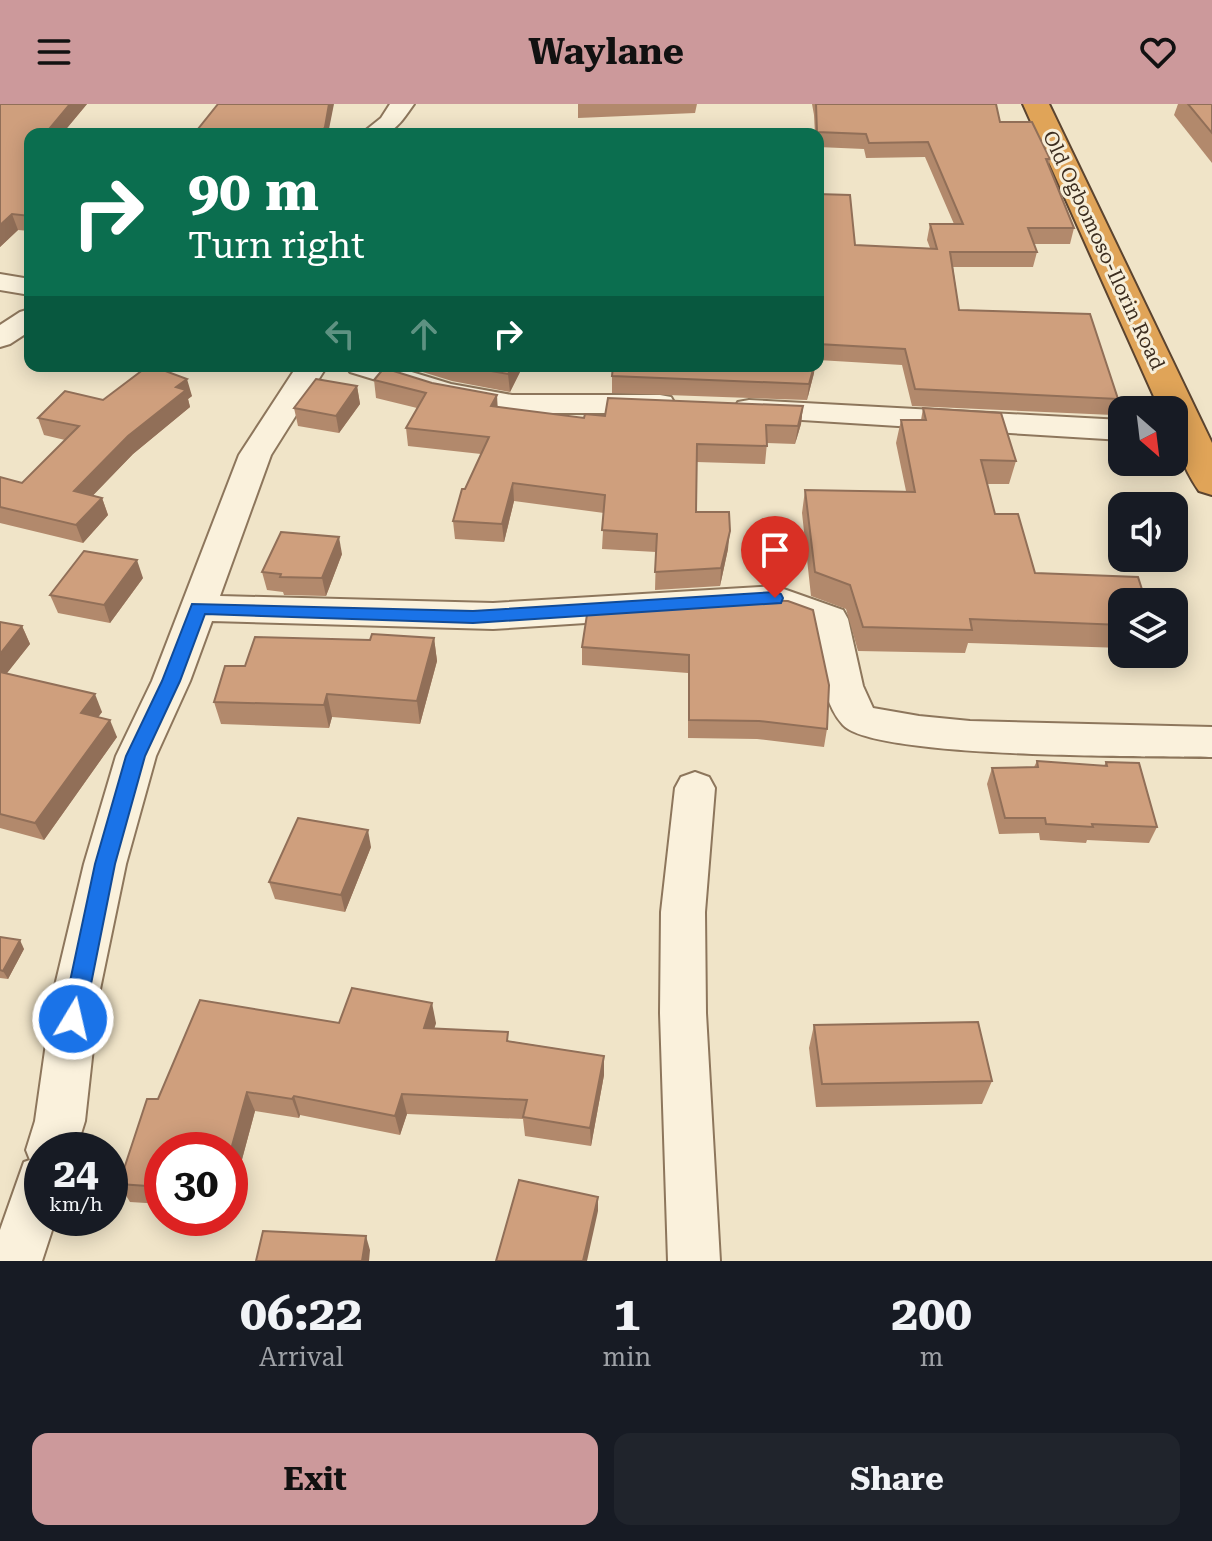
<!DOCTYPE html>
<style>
body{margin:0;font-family:"Roboto Serif",serif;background:#20242c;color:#f1f3f6;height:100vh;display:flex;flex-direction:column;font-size:30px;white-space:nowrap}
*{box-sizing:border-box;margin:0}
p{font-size:26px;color:#9ea1a6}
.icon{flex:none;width:44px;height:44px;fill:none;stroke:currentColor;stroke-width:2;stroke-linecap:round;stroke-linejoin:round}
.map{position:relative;height:1157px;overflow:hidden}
.sheet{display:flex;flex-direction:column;background:#171b24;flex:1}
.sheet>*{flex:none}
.guide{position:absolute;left:24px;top:24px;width:800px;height:244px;border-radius:16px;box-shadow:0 4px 20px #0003;background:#0b6e4f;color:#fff;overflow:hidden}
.needle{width:52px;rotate:152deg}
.tools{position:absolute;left:1108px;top:292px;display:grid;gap:16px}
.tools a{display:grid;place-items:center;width:80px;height:80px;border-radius:16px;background:#171b24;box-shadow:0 4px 20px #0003;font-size:40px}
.speed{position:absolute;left:24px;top:1028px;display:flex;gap:16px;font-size:40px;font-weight:700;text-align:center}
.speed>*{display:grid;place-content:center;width:104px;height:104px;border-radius:50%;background:#171b24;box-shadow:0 4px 20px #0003;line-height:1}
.speed small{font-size:20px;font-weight:400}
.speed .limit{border:12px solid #d22;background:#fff;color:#111}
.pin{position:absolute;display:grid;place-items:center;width:68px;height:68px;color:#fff;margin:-82px -34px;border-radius:50% 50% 50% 0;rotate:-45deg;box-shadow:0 0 8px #0007}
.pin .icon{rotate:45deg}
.me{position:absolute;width:88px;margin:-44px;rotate:9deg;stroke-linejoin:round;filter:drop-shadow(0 0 6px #0008)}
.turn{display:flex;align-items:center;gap:28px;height:168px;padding:0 32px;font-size:36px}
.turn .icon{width:104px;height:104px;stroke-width:2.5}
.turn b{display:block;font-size:56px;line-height:68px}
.lanes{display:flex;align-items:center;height:76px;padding:0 32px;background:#0003;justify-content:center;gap:40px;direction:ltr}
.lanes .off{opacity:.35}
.eta{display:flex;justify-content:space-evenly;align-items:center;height:136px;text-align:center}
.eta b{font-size:48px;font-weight:700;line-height:56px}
.button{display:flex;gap:16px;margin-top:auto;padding:16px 32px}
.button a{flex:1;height:92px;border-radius:16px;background:#cc999b;color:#111;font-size:32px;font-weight:700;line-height:92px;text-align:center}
.button a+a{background:#20242c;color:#f1f3f6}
header{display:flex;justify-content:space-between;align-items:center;height:104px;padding:0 32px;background:#cc999b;color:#111;font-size:36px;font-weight:700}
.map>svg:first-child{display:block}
</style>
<header><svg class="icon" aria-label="menu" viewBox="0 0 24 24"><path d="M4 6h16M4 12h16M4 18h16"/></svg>Waylane<svg class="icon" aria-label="heart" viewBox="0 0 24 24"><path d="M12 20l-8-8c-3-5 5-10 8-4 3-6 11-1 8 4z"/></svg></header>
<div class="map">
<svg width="1212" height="1157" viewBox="0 0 1212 1157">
<rect width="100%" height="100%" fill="#f0e4c8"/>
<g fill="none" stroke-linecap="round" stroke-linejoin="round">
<defs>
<g id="minor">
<path d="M390,0H414C395,27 394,30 361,30L381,14Z"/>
<path d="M0,170L30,175V191L0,186Z"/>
<path d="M30,205V227L10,240L0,243V221L20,208Z"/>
<path d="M297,262H327L271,351L220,492L493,499L775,482L843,506L848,515L863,582L873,604L919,612L970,617L1212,623V653C1154,652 874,655 843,621C821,597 819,553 813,522L772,507L493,525L212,517L190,577L156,652L126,760L99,890L85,1017L76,1046H42V1114H56L42,1157H0V1126L24,1058L30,1056L26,1046L35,1017L53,890L84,760L116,652L152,577L239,351Z"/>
<path d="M346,262H392L451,280L512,291H660L671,293L675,300L671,307L660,309H512L435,294L350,268Z"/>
<path d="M749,296L1122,316V336L738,312L734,305L738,298Z"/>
<path d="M695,668L709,673L715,684L705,808L706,909L720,1157H668L660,909L661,808L675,684L681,673Z"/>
</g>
<path id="highway" d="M1023,0H1049L1212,339V391L1199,387C1181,361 1174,337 1174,306H1160Z"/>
</defs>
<use href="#minor" stroke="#8d765c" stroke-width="4"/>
<use href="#highway" stroke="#5b4430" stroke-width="4"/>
<use href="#minor" fill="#faf1dc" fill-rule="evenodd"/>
<use href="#highway" fill="#e0a458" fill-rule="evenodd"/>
</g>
<g fill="#b2896c">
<path d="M0,0H87L62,30H30V127L18,126L0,143Z"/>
<path d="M578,0H697L695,9L578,14Z"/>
<path d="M812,0H996L1000,18L1050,55L1049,62L1074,124L1070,140H1034L1037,148L1033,163H953L959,206L1118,295L1113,311L912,302L902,261L818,256V90L855,141L930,144L927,136L930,120H954L925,53L866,54L864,45L818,43V30H815L814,11Z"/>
<path d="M1178,0H1212V59L1174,11Z"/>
<path d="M142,262H157L155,263L192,292L188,295L190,303L133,350L93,391L102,394L108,411L83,439L0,419V373L22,379L65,336L44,331L38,314L103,296L146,263Z"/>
<path d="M403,262H523L510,288L452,277Z"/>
<path d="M814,269L807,296L612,289V272Z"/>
<path d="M374,276L497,303L584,314L803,302L801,320L795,340L767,339L765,360L696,358V408L728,445L720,482L655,486L656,448L602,445L604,409L514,397L504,438L455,435L453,417L465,385L481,350L408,342L406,324L417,304L376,294Z"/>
<path d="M357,282L360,300L339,329L298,322L294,304Z"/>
<path d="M923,304L1016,357L1009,380H987L995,410L1035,469L1122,498V544L968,539L965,549L858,547L846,505L811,492L802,409L805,386L906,387L896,339L901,316H921Z"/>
<path d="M342,450L326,492L284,491L283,488L267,486L262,468Z"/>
<path d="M143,474L110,519L58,509L50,491Z"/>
<path d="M588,504L829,581L827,625L824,643L757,635L688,634V569L582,561V543Z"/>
<path d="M0,518L22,522L30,540L6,570L102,608L98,613L117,633L44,736L0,724Z"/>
<path d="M434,534L437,557L420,620L332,613L329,624L221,620L214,598L245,562L370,536Z"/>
<path d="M1037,657L1104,662L1106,658L1157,723L1149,739L1087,736L1086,739L1040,736L1039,729L999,730L987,680L992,664L1034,663Z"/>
<path d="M371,743L345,808L275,795L269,778Z"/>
<path d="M0,833L24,845L8,875L0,874Z"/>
<path d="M339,919H436L434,925L604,952V971L591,1042L525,1032L523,1015L407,1010L400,1031L300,1011L299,1014L255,1007L230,1100V1046H162V1100L130,1098L119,1080L158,995Z"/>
<path d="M814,921L992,977L982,1000L816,1003L809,944Z"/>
</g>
<g fill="#916f58">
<path d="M70,0H87L62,30H45Z"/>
<path d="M329,0H334L328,30H321Z"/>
<path d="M12,110L18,126L0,143V121Z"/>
<path d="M513,262H523L510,288L508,270Z"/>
<path d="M814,262H815L814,269L807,296L809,280Z"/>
<path d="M187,275L192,292L188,295L190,303L133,350L80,405L74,387L176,283Z"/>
<path d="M357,282L360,300L339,329L336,312Z"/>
<path d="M497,291L498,309L491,302Z"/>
<path d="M803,302L801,320L795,340L798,322Z"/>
<path d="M513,379L514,397L504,438L502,420Z"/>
<path d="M102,394L108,411L83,439L76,421Z"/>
<path d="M730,427L728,445L720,482L721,464Z"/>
<path d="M339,433L342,450L326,492L322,474Z"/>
<path d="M137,456L143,474L110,519L104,501Z"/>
<path d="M22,522L30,540L0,578V550Z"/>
<path d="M434,534L437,557L420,620L417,597Z"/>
<path d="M95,590L102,608L88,627L81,609Z"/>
<path d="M327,590L332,613L329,624L324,601Z"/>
<path d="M110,616L117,633L44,736L35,719Z"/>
<path d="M368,726L371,743L345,808L341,791Z"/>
<path d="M20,836L24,845L8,875L3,867Z"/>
<path d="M432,899L436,919L428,944L424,924Z"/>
<path d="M604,952V971L591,1042L590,1024Z"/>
<path d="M247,988L255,1007L230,1100V1049Z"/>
<path d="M402,990L407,1010L400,1031L395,1012Z"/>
<path d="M294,992L300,1011L299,1014L292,995Z"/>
<path d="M598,1093V1107L587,1157H583Z"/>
<path d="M366,1132L370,1146L369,1157H362Z"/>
</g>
<g fill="#cf9f7d" stroke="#916f58" stroke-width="2">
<path d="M0,0H70L45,30H46H30V112L12,110L0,121Z"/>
<path d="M218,0H329L325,23L321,30H194Z"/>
<path d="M816,0H996L1000,18H1032L1050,55H1046L1074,124H1028L1037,148H950L959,206L1090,210L1118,295L915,285L905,245L818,240V90L850,91L855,141L937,145L930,120H963L928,38L869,39L866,30L817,28Z"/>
<path d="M1188,0H1212V29Z"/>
<path d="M148,262H152L187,275L176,283L186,286L128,332L74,387L102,394L76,421L0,403V373L22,379L79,322L38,314L65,287L103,296Z"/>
<path d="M462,262H513L508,270Z"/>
<path d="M613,262H814L809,280L612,272Z"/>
<path d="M384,264L432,279L497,291L491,302L584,314L585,310L605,312L608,294L803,302L798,322L766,321L767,342L697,340L696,408H729L730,427L721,464L655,468L657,430L602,426L605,391L513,379L502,420L453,417L462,385H465L489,333L406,324L426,289L374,276Z"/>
<path d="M316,275L357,282L336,312L294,304Z"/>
<path d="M923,304L1001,309L1016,357L981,356L995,410H1018L1035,469L1138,473L1146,498H1122V521L970,515L972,526L863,523L850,481L815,468L805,386L915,388L901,316H926Z"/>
<path d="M281,428L339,433L322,474L280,473L281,470L262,468Z"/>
<path d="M84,447L137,456L104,501L50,491Z"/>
<path d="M720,495L788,497L813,506L829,581L827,625L759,617L689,616V551L582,543L588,504Z"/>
<path d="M0,518L22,522L0,550Z"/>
<path d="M372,530L434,534L417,597L327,590L324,601L214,598L225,562H245L255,533L370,536Z"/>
<path d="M0,568L95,590L81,609L110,616L35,719L0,710Z"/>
<path d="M1037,657L1107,662L1106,658L1139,659L1157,723L1092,720L1093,723L1046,720L1045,714H1005L992,664L1038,663Z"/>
<path d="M298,714L368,726L341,791L269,778Z"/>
<path d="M0,833L20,836L3,867L0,866Z"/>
<path d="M352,884L432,899L424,924L508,928L507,937L604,952L590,1024L523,1013L527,996L402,990L395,1012L294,992L292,995L247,988L230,1049V1046H162V1083L119,1080L147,995H158L200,896L339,919Z"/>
<path d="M978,918L992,977L822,980L814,921Z"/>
<path d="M519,1076L598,1093L583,1157H496Z"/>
<path d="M263,1127L366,1132L362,1157H256Z"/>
</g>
<path fill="#1a73e8" stroke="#114b97" stroke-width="2" d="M775,488L781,490L783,494L781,499L473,519L205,510L180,577L145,652L115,760L84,915L81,922L73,925L65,922L62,915L95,760L126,652L162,577L192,500L473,507Z"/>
<g text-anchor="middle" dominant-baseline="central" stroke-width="6" stroke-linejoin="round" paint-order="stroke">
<g font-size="20" fill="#3d2e20" stroke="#f7eed8">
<text transform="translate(1104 146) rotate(65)">Old Ogbomoso-Ilorin Road</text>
</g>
</g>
</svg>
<div class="tools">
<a><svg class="needle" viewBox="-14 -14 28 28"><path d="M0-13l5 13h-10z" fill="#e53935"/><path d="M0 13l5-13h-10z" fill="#9ea1a6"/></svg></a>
<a><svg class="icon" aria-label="sound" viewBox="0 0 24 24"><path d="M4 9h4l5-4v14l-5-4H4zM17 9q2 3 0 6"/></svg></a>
<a><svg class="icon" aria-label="layers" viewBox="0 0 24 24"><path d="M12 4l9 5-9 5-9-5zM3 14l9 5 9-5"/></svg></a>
</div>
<div class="speed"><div>24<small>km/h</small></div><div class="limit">30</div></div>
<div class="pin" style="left:775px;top:494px;background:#d93025"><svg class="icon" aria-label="arrive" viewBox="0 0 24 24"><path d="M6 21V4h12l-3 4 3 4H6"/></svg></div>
<svg class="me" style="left:73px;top:915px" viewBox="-20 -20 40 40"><circle r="17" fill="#1a73e8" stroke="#fff" stroke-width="3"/><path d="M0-11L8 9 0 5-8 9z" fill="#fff"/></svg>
<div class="guide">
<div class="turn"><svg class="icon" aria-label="right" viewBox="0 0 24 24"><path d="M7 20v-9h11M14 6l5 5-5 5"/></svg><div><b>90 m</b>Turn right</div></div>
<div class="lanes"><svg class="icon off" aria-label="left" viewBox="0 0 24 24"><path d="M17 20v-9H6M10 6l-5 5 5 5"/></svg><svg class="icon off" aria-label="ahead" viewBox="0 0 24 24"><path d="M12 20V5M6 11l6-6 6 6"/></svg><svg class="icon" aria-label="right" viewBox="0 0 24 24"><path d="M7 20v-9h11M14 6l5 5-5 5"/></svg></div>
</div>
</div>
<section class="sheet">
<div class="eta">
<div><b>06:22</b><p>Arrival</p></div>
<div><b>1</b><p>min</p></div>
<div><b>200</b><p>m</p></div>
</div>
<div class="button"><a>Exit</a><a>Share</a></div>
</section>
